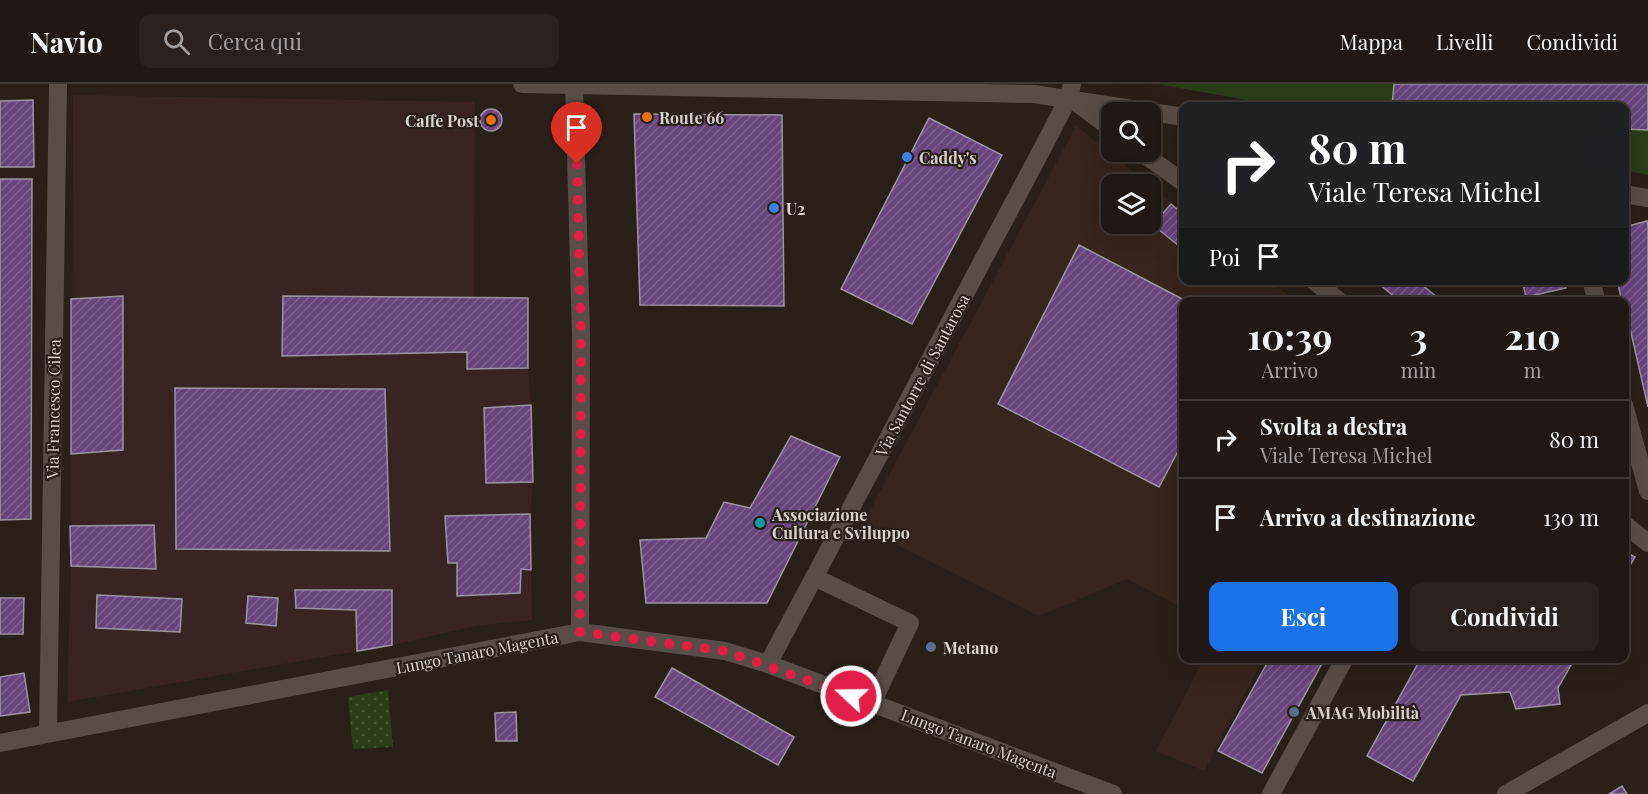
<!DOCTYPE html>
<html lang="it">
<meta charset="utf-8">
<style>
body{margin:0;font-family:"Playfair Display",serif;background:#28211d;color:#f1f3f6;height:100vh;display:flex;flex-direction:column;font-size:22px;white-space:nowrap}
*{box-sizing:border-box;margin:0}
p{font-size:20px;color:#a2a0a0}
.icon{flex:none;width:33px;height:33px;fill:none;stroke:currentColor;stroke-width:2;stroke-linecap:round;stroke-linejoin:round}
.map{position:relative;flex:1;overflow:hidden}
.sheet{position:absolute;left:1179px;top:213px;width:450px;height:366px;display:flex;flex-direction:column;background:#201814;border-radius:12px;box-shadow:0 6px 24px #0002,0 0 0 2px #3d3734}
.sheet>*{flex:none}
.hud{position:absolute;left:1179px;top:18px;width:450px;height:183px;border-radius:12px;box-shadow:0 6px 24px #0002,0 0 0 2px #3d3734;background:#202124;color:#fff;overflow:hidden}
.fabs{position:absolute;left:1101px;top:18px;display:grid;gap:12px}
.fabs a{display:grid;place-items:center;width:60px;height:60px;border-radius:12px;background:#201814;box-shadow:0 6px 24px #0002,0 0 0 2px #3d3734;font-size:30px}
.pin{position:absolute;display:grid;place-items:center;width:51px;height:51px;color:#fff;margin:-62px -26px;border-radius:50% 50% 50% 0;rotate:-45deg;box-shadow:0 0 6px #0007}
.pin .icon{rotate:45deg}
.me{position:absolute;width:66px;margin:-33px;rotate:291deg;stroke-linejoin:round;filter:drop-shadow(0 0 4px #0008)}
.turn{display:flex;align-items:center;gap:21px;height:126px;padding:0 30px;font-size:27px}
.turn .icon{width:78px;height:78px;stroke-width:2.5}
.turn b{display:block;font-size:42px;line-height:51px}
.then{display:flex;align-items:center;height:57px;padding:0 30px;background:#0003;gap:12px;font-size:22px}
.eta{display:flex;justify-content:space-evenly;align-items:center;height:102px;text-align:center}
.eta b{font-size:36px;font-weight:700;line-height:42px}
.action{display:flex;gap:12px;margin-top:auto;padding:12px 30px}
.action a{flex:1;height:69px;border-radius:12px;background:#1a73e8;color:#fff;font-size:24px;font-weight:700;line-height:69px;text-align:center}
.action a+a{background:#28211d;color:#f1f3f6}
ul{padding:0;list-style:none}
li{display:flex;align-items:center;gap:18px;height:78px;padding:0 30px;border-top:2px solid #3d3734}
li div{flex:1}
li b{display:block;font-size:22px}
li em{font-style:normal}
header{display:flex;align-items:center;gap:36px;box-sizing:border-box;height:84px;padding:0 30px;background:#201814;border-bottom:2px solid #3d3734}
header strong{font-size:28px}
nav{display:flex;gap:33px;margin-inline-start:auto;font-size:21px}
.search{width:420px;height:54px;background:#28211d;display:flex;align-items:center;gap:15px;box-sizing:border-box;padding:0 21px;border-radius:12px;color:#a2a0a0;font-size:22px}
.map>svg:first-child{display:block}
</style>
<header>
<strong>Navio</strong>
<div class="search"><svg class="icon" aria-label="search" viewBox="0 0 24 24"><circle cx="10" cy="10" r="6"/><path d="M15 15l6 6"/></svg>Cerca qui</div>
<nav><a>Mappa</a><a>Livelli</a><a>Condividi</a></nav>
</header>
<div class="map">
<svg width="1648" height="710" viewBox="0 0 1648 710">
<defs>
<pattern id="green-dots" width="8" height="8" patternUnits="userSpaceOnUse" patternTransform="scale(1.5)"><rect width="8" height="8" fill="#2a3c18"/><path d="M2 2h.1M6 6h.1" fill="none" stroke="#485738" stroke-width="1.8" stroke-linecap="round"/></pattern>
<pattern id="building-hatch" width="6" height="6" patternUnits="userSpaceOnUse" patternTransform="scale(1.5)"><rect width="6" height="6" fill="#67457d"/><path d="M-1 1l2-2M0 6l6-6M5 7l2-2" fill="none" stroke="#7c5f8e"/></pattern>
</defs>
<rect width="100%" height="100%" fill="#2a201a"/>
<g fill="#36261d">
<path d="M1076,42L1149,100H1112V140H1150L1151,102L1183,128L1184,196L1269,197L1296,217L1184,218L1183,524L1127,495L1039,532L861,443Z"/>
<path d="M1204,575H1263L1204,687L1156,667Z"/>
</g>
<path fill="#372423" d="M73,11L475,18L474,214H528V284L531,321L533,398L530,430L532,536L476,542L392,561L67,618L71,482Z"/>
<path fill="url(#green-dots)" d="M388,606L393,663L353,665L348,613Z"/>
<path fill="#2a3c18" d="M1157,0H1648V91L1625,86L1624,22H1281Z"/>
<g fill="url(#building-hatch)" stroke="#9b94a0" stroke-width="1.5">
<path d="M1394,0H1648V46L1624,45V22H1392Z"/>
<path d="M33,16L34,83H0V17Z"/>
<circle cx="491" cy="36" r="11"/>
<path d="M634,30L782,31L784,222L640,221Z"/>
<path d="M929,34L1002,71L912,240L841,205Z"/>
<path d="M0,95H32L31,435L0,436Z"/>
<path d="M1171,120L1184,131V166L1153,141Z"/>
<path d="M1647,137L1648,143V323L1624,218H1622L1617,196H1624V143Z"/>
<path d="M1079,161L1188,218H1184V356L1159,403L998,320Z"/>
<path d="M1374,196H1416L1443,218H1401Z"/>
<path d="M1522,196H1564L1566,204L1526,213Z"/>
<path d="M123,212V366L71,370V215Z"/>
<path d="M283,212L528,214V284L467,285V268L282,272Z"/>
<path d="M175,304L385,305L390,467L176,465Z"/>
<path d="M531,321L533,398L486,399L484,324Z"/>
<path d="M791,352L840,373L767,519H646L640,456L706,454L724,418L750,424Z"/>
<path d="M530,430L531,486L521,485L520,509L457,512V479H448L445,432Z"/>
<path d="M154,441L156,485L71,482L70,442Z"/>
<path d="M1624,467L1635,473L1624,491Z"/>
<path d="M295,506H392V561L357,567L356,526L296,524Z"/>
<path d="M97,511L182,515L180,548L96,544Z"/>
<path d="M248,512L278,514L276,542L246,539Z"/>
<path d="M0,514H24L23,550H0Z"/>
<path d="M1270,574H1325L1262,689L1218,667Z"/>
<path d="M1421,574H1575L1558,604L1560,620L1516,625L1510,608L1461,611L1413,697L1367,672Z"/>
<path d="M672,584L794,653L778,681L655,613Z"/>
<path d="M24,589L30,628L0,632V593Z"/>
<path d="M516,628L517,657H496L495,629Z"/>
<path d="M1622,702L1627,710H1609Z"/>
</g>
<g fill="none" stroke-linecap="round" stroke-linejoin="round">
<g stroke="#594d47" stroke-width="18">
<path d="M522,0L1034,10L1184,33"/>
<path d="M574,0L581,252L580,548"/>
<path d="M1073,16L1112,45"/>
<path d="M1141,68L1184,99"/>
<path d="M1624,110L1648,114"/>
<path d="M1313,196L1340,218"/>
<path d="M1591,196L1597,218"/>
<path d="M1624,321L1648,407"/>
<path d="M1624,440L1648,459"/>
<path d="M814,493L910,539L872,619"/>
<path d="M768,580L1049,52L1069,13L1072,0"/>
<path d="M48,649L58,0"/>
<path d="M0,659L580,548L725,567L768,580L1113,710"/>
<path d="M1271,710L1345,574"/>
<path d="M1506,710L1648,629"/>
</g>
</g>
<g fill="none" stroke-linecap="round" stroke-linejoin="round">
<path stroke="#e11d48" stroke-width="10" stroke-dasharray="0 18" d="M577,80L581,252L580,548L725,567L851,612"/>
</g>
<g fill="#e8710a" stroke="#2a201a" stroke-width="2">
<circle cx="647" cy="33" r="6"/>
<circle cx="491" cy="36" r="6"/>
</g>
<g fill="#3f7fe0" stroke="#2a201a" stroke-width="2">
<circle cx="907" cy="73" r="6"/>
<circle cx="774" cy="124" r="6"/>
</g>
<circle fill="#0f9aa8" stroke="#2a201a" stroke-width="2" cx="760" cy="439" r="6"/>
<g fill="#5c6f8a" stroke="#2a201a" stroke-width="2">
<circle cx="931" cy="563" r="6"/>
<circle cx="1294" cy="628" r="6"/>
</g>
<g text-anchor="middle" dominant-baseline="central" stroke-width="4.5" stroke-linejoin="round" paint-order="stroke">
<g font-size="16" font-weight="bold" fill="#d8d1cd" stroke="#2a201a" text-anchor="start">
<text x="659" y="33">Route 66</text>
<text x="479" y="36" text-anchor="end">Caffe Post</text>
<text x="919" y="73">Caddy's</text>
<text x="786" y="124">U2</text>
<text x="772" y="430">Associazione<tspan x="772" dy="18">Cultura e Sviluppo</tspan></text>
<text x="943" y="563">Metano</text>
<text x="1306" y="628">AMAG Mobilità</text>
</g>
<g font-size="16" fill="#d8d1cd" stroke="#2a201a">
<text transform="translate(922 291) rotate(-62)">Via Santorre di Santarosa</text>
<text transform="translate(53 325) rotate(-89)">Via Francesco Cilea</text>
<text transform="translate(477 568) rotate(-11)">Lungo Tanaro Magenta</text>
<text transform="translate(979 659) rotate(21)">Lungo Tanaro Magenta</text>
</g>
</g>
</svg>
<div class="fabs">
<a><svg class="icon" aria-label="search" viewBox="0 0 24 24"><circle cx="10" cy="10" r="6"/><path d="M15 15l6 6"/></svg></a>
<a><svg class="icon" aria-label="layers" viewBox="0 0 24 24"><path d="M12 4l9 5-9 5-9-5zM3 14l9 5 9-5"/></svg></a>
</div>
<div class="pin" style="left:577px;top:80px;background:#d93025"><svg class="icon" aria-label="arrive" viewBox="0 0 24 24"><path d="M6 21V4h12l-3 4 3 4H6"/></svg></div>
<svg class="me" style="left:851px;top:612px" viewBox="-20 -20 40 40"><circle r="17" fill="#e11d48" stroke="#fff" stroke-width="3"/><path d="M0-11L8 9 0 5-8 9z" fill="#fff"/></svg>
<div class="hud">
<div class="turn"><svg class="icon" aria-label="right" viewBox="0 0 24 24"><path d="M7 20v-9h11M14 6l5 5-5 5"/></svg><div><b>80 m</b>Viale Teresa Michel</div></div>
<div class="then">Poi<svg class="icon" aria-label="arrive" viewBox="0 0 24 24"><path d="M6 21V4h12l-3 4 3 4H6"/></svg></div>
</div>
<section class="sheet">
<div class="eta">
<div><b>10:39</b><p>Arrivo</p></div>
<div><b>3</b><p>min</p></div>
<div><b>210</b><p>m</p></div>
</div>
<ul>
<li><svg class="icon" aria-label="right" viewBox="0 0 24 24"><path d="M7 20v-9h11M14 6l5 5-5 5"/></svg><div><b>Svolta a destra</b><p>Viale Teresa Michel</p></div><em>80 m</em></li>
<li><svg class="icon" aria-label="arrive" viewBox="0 0 24 24"><path d="M6 21V4h12l-3 4 3 4H6"/></svg><div><b>Arrivo a destinazione</b></div><em>130 m</em></li>
</ul>
<div class="action"><a>Esci</a><a>Condividi</a></div>
</section>
</div>
